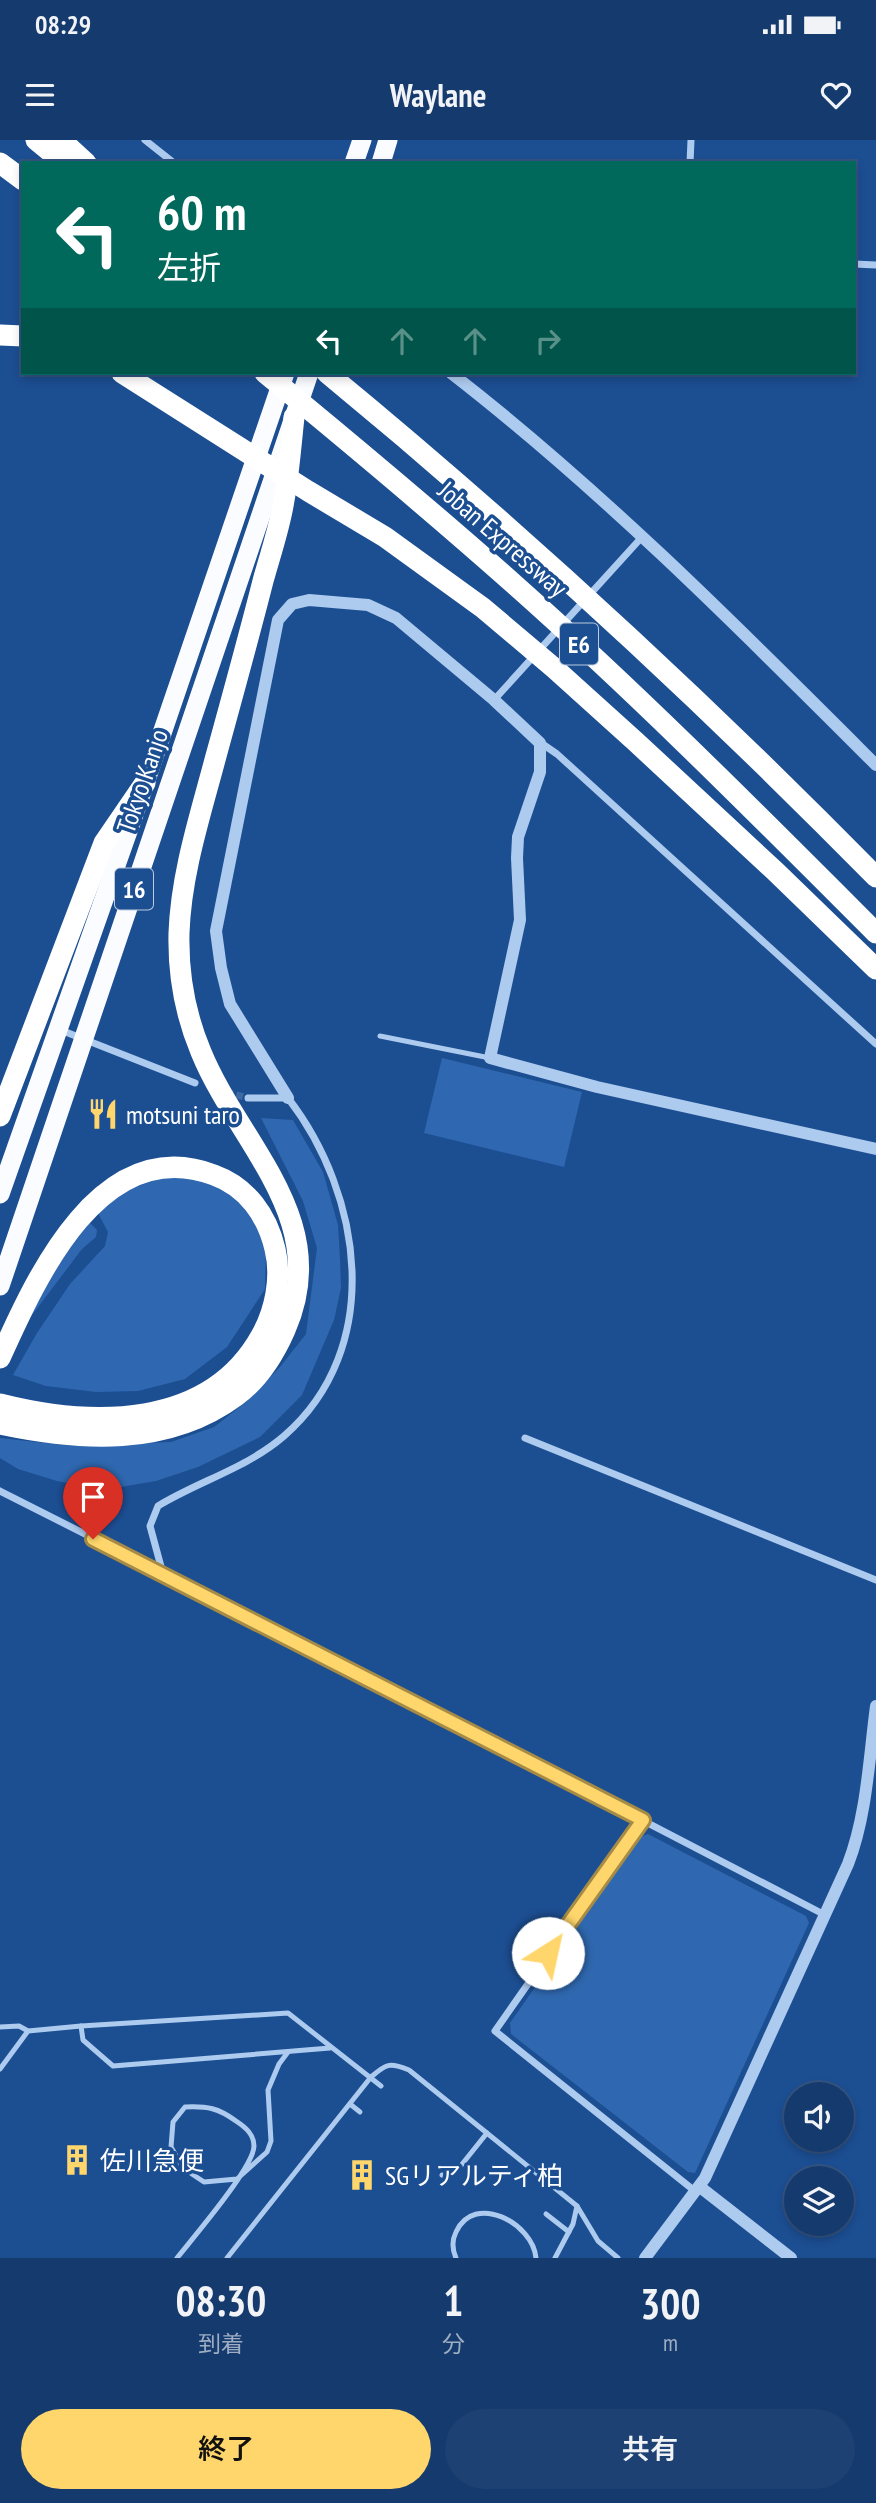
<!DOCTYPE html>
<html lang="ja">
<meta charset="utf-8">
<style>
body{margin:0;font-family:"PT Sans Narrow","Noto Sans JP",sans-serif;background:#1e4173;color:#f1f3f6;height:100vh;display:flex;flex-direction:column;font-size:26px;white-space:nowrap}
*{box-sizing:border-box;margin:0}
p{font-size:23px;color:#9dadc2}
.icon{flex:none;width:38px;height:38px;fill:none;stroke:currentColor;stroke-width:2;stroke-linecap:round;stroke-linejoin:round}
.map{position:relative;height:2118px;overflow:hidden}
.details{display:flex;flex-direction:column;background:#153a6e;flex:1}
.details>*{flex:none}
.guide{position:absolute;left:21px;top:21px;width:835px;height:214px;border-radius:0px;box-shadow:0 4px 10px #0003,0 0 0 2px #345481;background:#00695c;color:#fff;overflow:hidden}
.controls{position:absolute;left:784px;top:1942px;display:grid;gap:14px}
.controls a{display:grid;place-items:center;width:70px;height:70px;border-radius:50%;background:#153a6e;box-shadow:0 4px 10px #0003,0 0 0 2px #345481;font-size:35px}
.pin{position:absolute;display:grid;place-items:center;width:60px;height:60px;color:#fff;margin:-72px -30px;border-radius:50% 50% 50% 0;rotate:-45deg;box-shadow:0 0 7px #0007}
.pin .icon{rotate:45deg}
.me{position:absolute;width:77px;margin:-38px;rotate:35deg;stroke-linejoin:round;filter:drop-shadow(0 0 5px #0008)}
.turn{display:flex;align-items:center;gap:24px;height:147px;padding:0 21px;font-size:32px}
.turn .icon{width:91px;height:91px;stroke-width:2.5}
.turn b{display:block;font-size:49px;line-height:60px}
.lanes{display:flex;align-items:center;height:66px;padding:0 21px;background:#0003;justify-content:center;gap:35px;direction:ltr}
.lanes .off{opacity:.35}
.eta{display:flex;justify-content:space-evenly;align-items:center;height:119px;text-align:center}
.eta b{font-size:42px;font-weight:600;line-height:49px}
.primary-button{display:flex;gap:14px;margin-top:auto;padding:14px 21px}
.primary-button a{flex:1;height:80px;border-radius:42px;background:#ffd66b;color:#111;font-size:28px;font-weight:600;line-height:80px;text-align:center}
.primary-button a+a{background:#1e4173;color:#f1f3f6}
.status{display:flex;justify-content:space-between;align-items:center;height:49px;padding:0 35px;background:#153a6e;direction:ltr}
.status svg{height:19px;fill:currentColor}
header{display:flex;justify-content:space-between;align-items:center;height:91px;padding:0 21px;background:#153a6e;font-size:32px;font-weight:600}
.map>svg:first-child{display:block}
</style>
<div class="status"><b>08:29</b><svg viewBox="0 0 49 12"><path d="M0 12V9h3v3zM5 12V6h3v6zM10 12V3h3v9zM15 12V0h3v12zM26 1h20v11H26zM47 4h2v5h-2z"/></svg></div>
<header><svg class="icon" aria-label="menu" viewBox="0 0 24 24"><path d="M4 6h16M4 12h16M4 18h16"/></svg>Waylane<svg class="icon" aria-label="heart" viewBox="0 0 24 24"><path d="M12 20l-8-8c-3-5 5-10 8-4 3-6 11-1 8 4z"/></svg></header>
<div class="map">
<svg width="876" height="2118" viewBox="0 0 876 2118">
<rect width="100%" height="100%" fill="#1c4e92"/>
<g fill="#2f68b0">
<path d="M442,918L582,952L564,1027L424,993Z"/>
<path d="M261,978L293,980L323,1032L338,1085L340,1119L341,1148L334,1180L302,1255L260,1297L198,1327L156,1341L103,1350L57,1341L18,1329L0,1318V1298L73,1306L171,1302L214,1287L246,1262L280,1227L306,1194L317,1108L303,1061Z"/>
<path d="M187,1035L224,1050L250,1072L266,1109L265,1149L227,1207L185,1239L138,1251L96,1252L46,1246L13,1235L37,1193L70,1144L105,1106L108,1092L98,1073L125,1051L158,1039Z"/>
<path d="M89,1082L97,1090L96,1097L82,1109L26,1183L42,1145Z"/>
<path d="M648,1694L806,1776L809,1783L695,2033L688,2032L511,1894L510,1883L640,1697Z"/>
</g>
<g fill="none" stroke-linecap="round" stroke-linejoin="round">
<path stroke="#3e69a2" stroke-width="7" stroke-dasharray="7 3.5" stroke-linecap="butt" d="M226,952L248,958"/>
<g stroke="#adcaef" stroke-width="5">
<path d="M380,896L490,918"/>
<path d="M81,1886L83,1900L113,1926L330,1908"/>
<path d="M0,1887L19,1886L28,1891"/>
<path d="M0,1929L28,1891L81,1886L288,1873L381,1946"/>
<path d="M350,1964L360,1972"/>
<path d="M442,2035L449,2037L455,2033L487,1993"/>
<path d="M546,2074L569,2092"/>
<path d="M177,2118C192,2099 254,2027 254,2006C254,1994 245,1987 236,1981C218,1968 208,1966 185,1967L173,1982L171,2007L183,2028L204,2042L237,2039L267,2012L271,2001L268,1950L279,1924L288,1912"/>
<path d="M227,2118L371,1937C386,1924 389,1922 409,1930L577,2066L598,2101L618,2118"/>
<path d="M456,2118C452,2109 452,2100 456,2092C474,2052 533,2083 536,2118"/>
<path d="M555,2118L573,2084L577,2066"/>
</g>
<g stroke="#adcaef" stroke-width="7">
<path d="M145,0L174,23"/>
<path d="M690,23L691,0"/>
<path d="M854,124L876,125"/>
<path d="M494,560L642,397"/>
<path d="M541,603L557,614L876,904"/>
<path d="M58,889L195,943"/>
<path d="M525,1298L876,1440"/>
<path d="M0,1351L324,1515L825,1775"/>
<path d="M163,1434L150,1386L158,1366C199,1341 247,1328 284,1296C385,1208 363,1055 288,958H248"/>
<path d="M643,1680L495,1891L696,2052"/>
</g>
<g stroke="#adcaef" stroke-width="12">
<path d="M451,233C603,351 740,489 876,625"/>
<path d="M288,958L230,864L221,828L216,791L278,480L292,464L309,460L368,465L396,478L494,560L540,603V632L518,697L517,718L520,780L490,918L597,947L876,1009"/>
<path d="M700,2047L791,2118"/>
<path d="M645,2118L705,2038L848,1724C867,1675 869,1618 876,1566"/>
</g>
<g stroke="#fafcff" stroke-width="19">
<path d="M354,23L362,0"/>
<path d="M381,23L388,0"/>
<path d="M0,1054L145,643L285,233"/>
<path d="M0,1146C102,841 204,536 309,233"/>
</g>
<g stroke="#fff" stroke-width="21">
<path d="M36,0L64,23"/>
<path d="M61,0L86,23"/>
<path d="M0,23L23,40"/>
<path d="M0,195L23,196"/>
<path d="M122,233L308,351L385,397L483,468L554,528L636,602L776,732L876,829"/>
<path d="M265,233C349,302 433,372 515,445C640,556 758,675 876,793"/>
<path d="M327,233C519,391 702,560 876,737"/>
<path d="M0,976L104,703L145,643"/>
<path d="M0,1218C36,1138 101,992 214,1035C247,1047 267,1075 275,1109C282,1138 275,1171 261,1196C209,1290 91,1287 0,1264"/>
<path d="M0,1284C80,1301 167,1307 236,1256C258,1240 274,1215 285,1190C334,1080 239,1005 201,912C185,874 178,834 179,793C181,733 201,673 216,616C232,558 248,500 263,441C270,415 280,387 284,360C289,333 291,304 294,277"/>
</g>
</g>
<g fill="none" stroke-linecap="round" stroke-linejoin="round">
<defs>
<path id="route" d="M93,1399L643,1680L548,1813"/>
</defs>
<use href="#route" stroke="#a68b46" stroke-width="18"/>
<use href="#route" stroke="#ffd66b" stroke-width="12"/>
</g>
<defs>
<symbol id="restaurant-bare" viewBox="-9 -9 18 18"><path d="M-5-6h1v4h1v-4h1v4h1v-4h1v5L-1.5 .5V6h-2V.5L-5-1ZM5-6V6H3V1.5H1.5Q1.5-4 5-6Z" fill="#ffd66b" stroke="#1c4e92" stroke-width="2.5" paint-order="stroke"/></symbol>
<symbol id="building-bare" viewBox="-9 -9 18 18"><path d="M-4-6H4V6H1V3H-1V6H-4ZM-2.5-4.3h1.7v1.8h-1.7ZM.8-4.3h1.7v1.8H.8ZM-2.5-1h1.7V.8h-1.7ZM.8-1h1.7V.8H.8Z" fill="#ffd66b" stroke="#1c4e92" stroke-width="2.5" paint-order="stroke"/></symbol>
</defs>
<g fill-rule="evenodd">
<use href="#restaurant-bare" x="81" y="952" width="44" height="44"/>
<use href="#building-bare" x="55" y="1998" width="44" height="44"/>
<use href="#building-bare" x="340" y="2013" width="44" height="44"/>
</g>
<g text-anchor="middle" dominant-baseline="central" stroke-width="7" stroke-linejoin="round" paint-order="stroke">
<g fill="#1c4e92" stroke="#bbcade" stroke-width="2">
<rect x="560" y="483.5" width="38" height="41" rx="5"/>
<rect x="115" y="728.5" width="38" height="41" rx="5"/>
</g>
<g font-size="24" font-weight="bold" fill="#fff">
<text x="579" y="504">E6</text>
<text x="134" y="749">16</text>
</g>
<g font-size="26" fill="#fff" stroke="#1c4e92">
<text transform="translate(503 399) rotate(41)">Joban Expressway</text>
<text transform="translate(142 641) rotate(-71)">Tokyo Kanjo</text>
</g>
<g font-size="26" fill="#fff" stroke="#1c4e92" text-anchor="start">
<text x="126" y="974">motsuni taro</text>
<text x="100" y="2020">佐川急便</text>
<text x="385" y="2035">SGリアルティ柏</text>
</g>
</g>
</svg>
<div class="controls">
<a><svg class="icon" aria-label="sound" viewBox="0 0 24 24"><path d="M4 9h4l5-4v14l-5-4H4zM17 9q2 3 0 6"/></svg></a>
<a><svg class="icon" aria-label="layers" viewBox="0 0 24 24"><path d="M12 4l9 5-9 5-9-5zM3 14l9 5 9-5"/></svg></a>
</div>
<div class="pin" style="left:93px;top:1399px;background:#d93025"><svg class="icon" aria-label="arrive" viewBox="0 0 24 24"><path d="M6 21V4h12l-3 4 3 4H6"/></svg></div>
<svg class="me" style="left:548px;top:1813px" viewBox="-20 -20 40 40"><circle r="19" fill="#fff"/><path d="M0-13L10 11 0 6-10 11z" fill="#ffd66b"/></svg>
<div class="guide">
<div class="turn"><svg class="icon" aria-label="left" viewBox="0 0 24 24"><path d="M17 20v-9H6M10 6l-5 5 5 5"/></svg><div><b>60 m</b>左折</div></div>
<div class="lanes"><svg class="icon" aria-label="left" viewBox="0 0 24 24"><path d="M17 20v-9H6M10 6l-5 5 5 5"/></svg><svg class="icon off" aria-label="ahead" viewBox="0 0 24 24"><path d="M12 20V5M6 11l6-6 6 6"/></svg><svg class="icon off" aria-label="ahead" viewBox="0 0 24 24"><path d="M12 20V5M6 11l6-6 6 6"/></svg><svg class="icon off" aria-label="right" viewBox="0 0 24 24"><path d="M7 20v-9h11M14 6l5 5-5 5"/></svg></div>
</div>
</div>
<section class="details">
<div class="eta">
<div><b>08:30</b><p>到着</p></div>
<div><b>1</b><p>分</p></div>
<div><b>300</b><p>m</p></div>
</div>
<div class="primary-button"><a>終了</a><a>共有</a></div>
</section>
